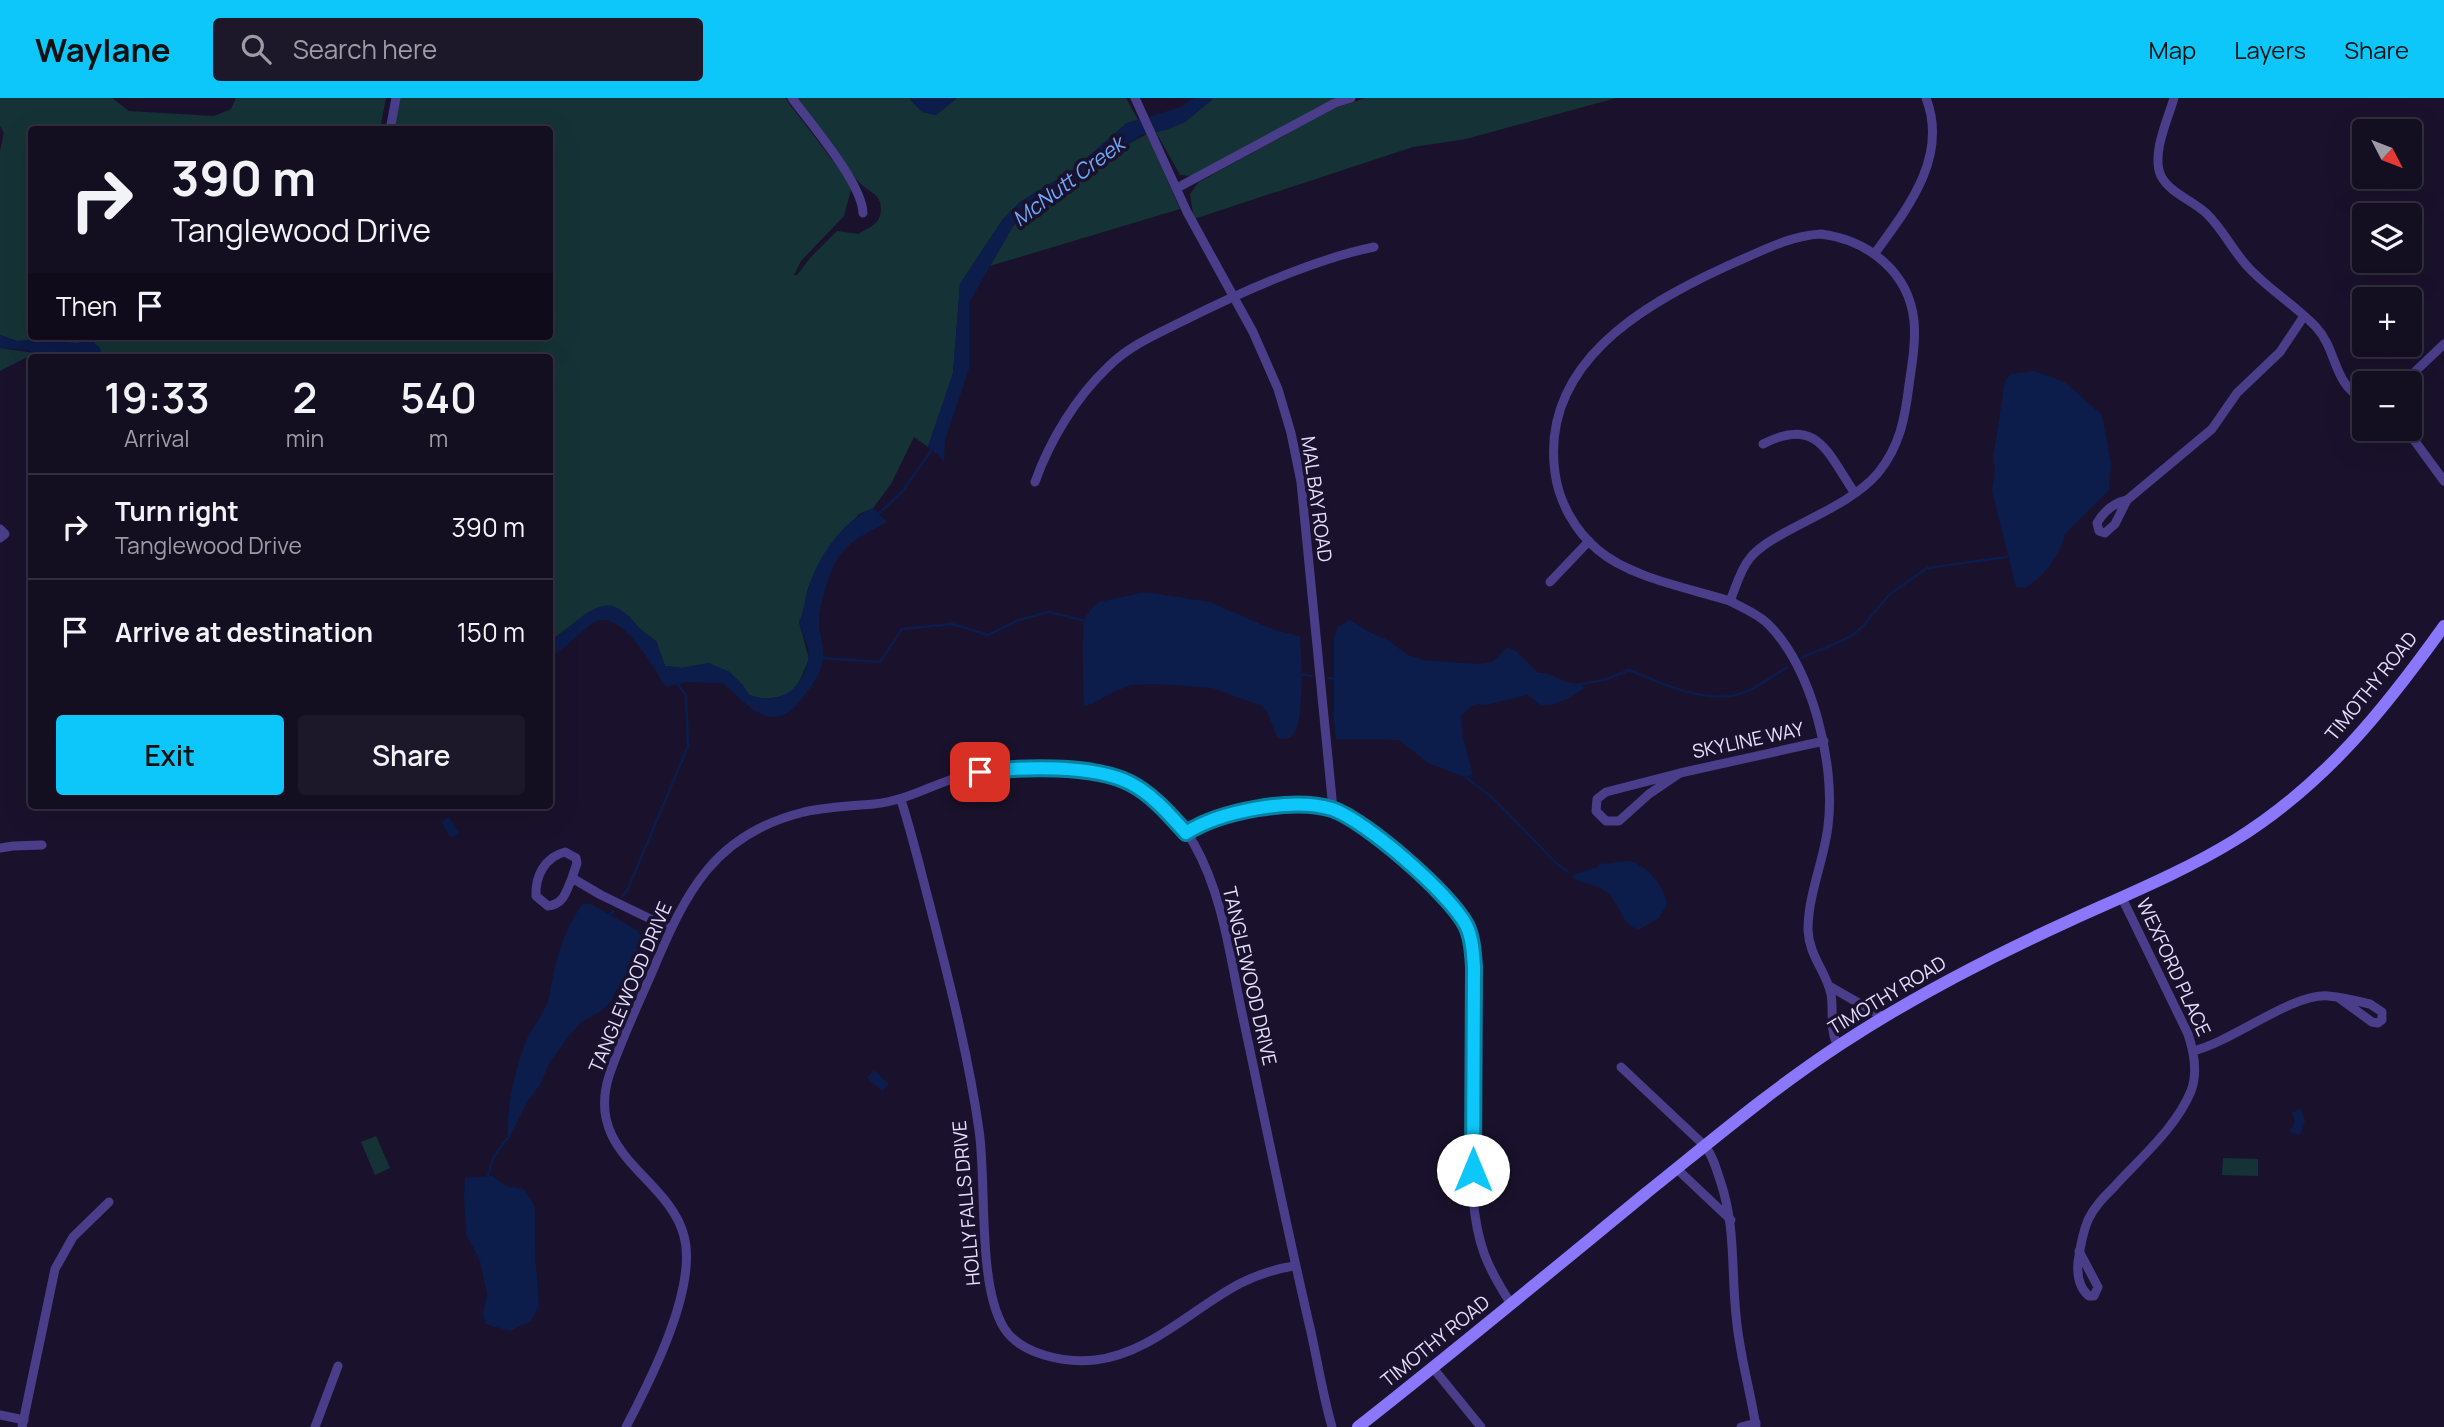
<!DOCTYPE html>
<meta charset="utf-8">
<style>
body{margin:0;font-family:Manrope,sans-serif;background:#1d172a;color:#f1f3f6;height:100vh;display:flex;flex-direction:column;font-size:26px;white-space:nowrap}
*{box-sizing:border-box;margin:0}
p{font-size:23px;color:#9d9ca5}
.icon{flex:none;width:38px;height:38px;fill:none;stroke:currentColor;stroke-width:2;stroke-linecap:round;stroke-linejoin:round}
.map{position:relative;flex:1;overflow:hidden}
.sheet{position:absolute;left:28px;top:256px;width:525px;height:455px;display:flex;flex-direction:column;background:#140e21;border-radius:7px;box-shadow:0 7px 28px #0002,0 0 0 2px #332e3f}
.sheet>*{flex:none}
.guide{position:absolute;left:28px;top:28px;width:525px;height:214px;border-radius:7px;box-shadow:0 7px 28px #0002,0 0 0 2px #332e3f;background:#140e21;color:#f1f3f6;overflow:hidden}
.needle{width:46px;rotate:132deg}
.buttons{position:absolute;left:2352px;top:21px;display:grid;gap:14px}
.buttons a{display:grid;place-items:center;width:70px;height:70px;border-radius:7px;background:#140e21;box-shadow:0 7px 28px #0002,0 0 0 2px #332e3f;font-size:35px}
.pin{position:absolute;display:grid;place-items:center;width:60px;height:60px;color:#fff;margin:-30px;border-radius:14px;box-shadow:0 4px 10px #0006}
.me{position:absolute;width:77px;margin:-38px;rotate:0deg;stroke-linejoin:round;filter:drop-shadow(0 0 5px #0008)}
.turn{display:flex;align-items:center;gap:24px;height:147px;padding:0 28px;font-size:32px}
.turn .icon{width:91px;height:91px;stroke-width:2.5}
.turn b{display:block;font-size:49px;line-height:60px}
.then{display:flex;align-items:center;height:66px;padding:0 28px;background:#0003;gap:14px;font-size:26px}
.eta{display:flex;justify-content:space-evenly;align-items:center;height:119px;text-align:center}
.eta b{font-size:42px;font-weight:600;line-height:49px}
.cta{display:flex;gap:14px;margin-top:auto;padding:14px 28px}
.cta a{flex:1;height:80px;border-radius:7px;background:#0ec7fa;color:#111;font-size:28px;font-weight:600;line-height:80px;text-align:center}
.cta a+a{background:#1d172a;color:#f1f3f6}
ul{padding:0;list-style:none}
li{display:flex;align-items:center;gap:21px;height:105px;padding:0 28px;border-top:2px solid #332e3f}
li div{flex:1}
li b{display:block;font-size:26px}
li em{font-style:normal}
header{display:flex;align-items:center;gap:42px;box-sizing:border-box;height:98px;padding:0 35px;background:#0ec7fa;color:#111}
header strong{font-size:33px}
nav{display:flex;gap:38px;margin-inline-start:auto;font-size:24px}
.search{width:490px;height:63px;background:#1d172a;display:flex;align-items:center;gap:18px;box-sizing:border-box;padding:0 24px;border-radius:7px;color:#9d9ca5;font-size:26px}
.map>svg:first-child{display:block}
</style>
<header>
<strong>Waylane</strong>
<div class="search"><svg class="icon" aria-label="search" viewBox="0 0 24 24"><circle cx="10" cy="10" r="6"/><path d="M15 15l6 6"/></svg>Search here</div>
<nav><a>Map</a><a>Layers</a><a>Share</a></nav>
</header>
<div class="map">
<svg width="2444" height="1329" viewBox="0 0 2444 1329">
<rect width="100%" height="100%" fill="#1a122c"/>
<g fill="#153336">
<path d="M0,0H112L129,13L214,18L231,11L236,0H386L380,31L32,32V238H550V32L394,31L400,0H785L843,76L851,92L844,118L801,163L794,177H797L811,159L837,133L858,136C870,129 881,126 881,110C881,95 867,94 858,83C836,57 817,28 797,0H909L922,14L936,17L957,0H1126L1138,22L1127,25L1074,71L1020,104L1003,121L960,186L953,276L928,349L914,339L891,386L873,410L859,416L818,468L808,490L804,514L799,524L809,561L799,584L789,596L779,599L763,601L749,597L742,586L709,565L682,570L665,568L656,543L635,528L629,518L589,514L550,543V259H102L99,250L58,243H17L0,237V53L4,35L0,28Z"/>
<path d="M1214,0H1339L1192,78L1180,77L1156,34L1185,24Z"/>
<path d="M1366,0H1616L1466,41L1413,49L1194,121L1190,96L1199,84L1335,10Z"/>
<path d="M1147,36L1180,111L990,168L1013,128L1027,117L1086,80L1119,51Z"/>
<path d="M0,250L35,255L0,273Z"/>
<path d="M376,1038L390,1070L375,1077L361,1044Z"/>
<path d="M2223,1060L2258,1061V1078L2222,1077Z"/>
</g>
<g fill="#0c1c4b">
<path d="M909,0H957L936,17L922,14Z"/>
<path d="M1194,0H1214L1185,24L1166,32L1142,37L1119,51L1086,80L1027,117L1013,128L969,205V271L945,342L944,363L928,349L953,275L960,186L1003,121L1020,104L1074,71L1127,25L1181,9Z"/>
<path d="M0,237L17,243L33,241L77,245L90,241L100,250L102,259H48L25,252L0,250Z"/>
<path d="M2034,273L2065,284L2102,317L2111,365L2109,392L2065,436C2061,456 2043,480 2025,490L2016,489L1992,393L1995,371L1993,360L2005,283L2010,276Z"/>
<path d="M873,410L887,424C871,433 851,442 840,457C830,470 819,508 819,524C819,536 825,548 823,561C821,576 813,586 804,598C774,640 750,610 723,585L686,584L666,589C653,569 620,508 593,525C577,536 566,550 550,560V543C570,533 598,493 622,513C635,522 641,535 656,543L665,568L682,570L709,565L730,574L742,586L749,597C778,607 801,594 808,563C811,551 803,536 799,524C804,514 804,503 808,492C816,461 843,422 873,410Z"/>
<path d="M1146,494L1210,504L1272,531L1300,538C1302,556 1305,623 1293,637C1288,642 1283,641 1277,640L1268,616L1262,608L1212,590L1158,586L1131,587L1111,595L1093,606L1084,608C1083,601 1082,528 1084,522C1086,516 1094,509 1098,504Z"/>
<path d="M1349,522L1373,536L1386,541L1408,557L1423,562L1477,566L1492,564L1507,550L1516,553L1538,575C1552,575 1550,577 1561,582C1570,586 1575,583 1585,589C1576,597 1554,610 1542,607C1537,605 1532,600 1528,597L1486,607L1478,606L1470,609L1461,618L1463,640L1473,677L1464,679L1428,665L1399,642L1336,641L1334,624V540L1338,529Z"/>
<path d="M449,719L459,735L451,740L441,724Z"/>
<path d="M1628,763C1647,766 1664,788 1667,806L1659,820L1638,832C1619,824 1620,803 1605,793C1596,786 1583,786 1573,780L1575,776L1596,770L1601,766Z"/>
<path d="M583,806H591L637,832L646,845L642,858L616,892L612,903L600,914L581,924L569,938L550,964L540,987L527,1004L508,1043C505,1014 515,971 526,943C533,927 547,913 550,895C555,865 563,831 583,806Z"/>
<path d="M874,972L889,986L882,993L867,980Z"/>
<path d="M2301,1010L2305,1024L2300,1037L2290,1034L2295,1024L2292,1015Z"/>
<path d="M492,1078L506,1088L524,1091L535,1109V1155L539,1208L531,1223L510,1233L485,1226L483,1215L487,1196L480,1163L466,1136L464,1098L465,1080Z"/>
</g>
<g fill="none" stroke-linecap="round" stroke-linejoin="round">
<g stroke="#0c1c4b" stroke-width="2.5">
<path d="M877,417L902,394L933,350"/>
<path d="M821,560L880,564L902,531L952,526L988,537L1019,522L1048,514L1086,523"/>
<path d="M1801,560L1850,539L1861,530L1890,496L1927,470L2007,459"/>
<path d="M1300,576L1312,578"/>
<path d="M1328,580L1339,581"/>
<path d="M1577,587L1607,581L1629,572C1659,584 1695,602 1729,598C1750,596 1770,579 1788,569"/>
<path d="M1463,677L1494,701L1556,765L1568,774"/>
<path d="M622,799L628,791L688,648L686,597L677,585"/>
<path d="M610,818L613,813"/>
<path d="M488,1078L493,1060L507,1040"/>
</g>
<g stroke="#4a3e8a" stroke-width="9">
<path d="M792,0C811,26 862,85 863,115"/>
<path d="M1135,0L1187,114L1253,234L1278,291L1291,335L1301,384L1333,711"/>
<path d="M2174,0C2168,21 2151,56 2161,78C2170,95 2192,102 2206,115C2223,131 2232,152 2248,169C2268,191 2295,207 2316,229C2338,253 2332,285 2364,302"/>
<path d="M390,32L396,0"/>
<path d="M1177,90L1335,5L1351,0"/>
<path d="M1821,136C1868,142 1909,174 1914,223C1916,244 1912,266 1909,287C1905,320 1900,348 1878,375C1855,402 1814,418 1784,435C1772,442 1759,449 1750,460C1740,472 1736,489 1730,503C1689,490 1631,480 1598,452C1575,433 1559,404 1555,375C1540,266 1642,207 1727,168C1758,155 1787,138 1821,136Z"/>
<path d="M1875,155C1907,111 1949,59 1926,0"/>
<path d="M2403,285L2444,246"/>
<path d="M2406,331L2444,383"/>
<path d="M1763,346C1817,318 1827,354 1854,394"/>
<path d="M1035,384C1050,342 1076,299 1109,268C1129,248 1155,237 1181,224C1239,195 1311,162 1374,149"/>
<path d="M2127,402L2115,426L2105,435L2099,433L2097,425C2104,413 2114,405 2127,402L2212,331L2237,295L2280,254L2304,218"/>
<path d="M0,431L5,436L0,440"/>
<path d="M1550,484L1589,443"/>
<path d="M1730,503C1743,510 1756,515 1767,525C1812,568 1836,667 1828,728C1824,763 1808,796 1808,832C1809,858 1826,873 1831,896C1834,914 1829,932 1838,948"/>
<path d="M1680,675L1649,696L1619,723H1606L1596,713L1597,701L1606,694L1680,675L1824,643"/>
<path d="M901,702C912,736 920,770 929,804C948,879 968,954 979,1032C987,1086 977,1186 1004,1230C1021,1257 1065,1265 1095,1262C1149,1256 1192,1211 1239,1186C1257,1177 1274,1171 1294,1168"/>
<path d="M1186,735C1220,713 1293,698 1332,711C1365,722 1450,796 1466,827C1472,840 1473,854 1474,869L1473,1099C1477,1146 1486,1167 1511,1206"/>
<path d="M0,750L13,748L42,747"/>
<path d="M572,780C566,794 564,806 548,808L536,798C535,778 545,759 565,754L576,760L577,765L572,780L601,797L671,831"/>
<path d="M1829,888L1883,919"/>
<path d="M2193,953C2232,944 2292,895 2328,898C2342,899 2357,903 2370,906L2382,914V922L2378,925L2372,924L2339,900"/>
<path d="M1621,969L1705,1048C1713,1058 1716,1070 1720,1082C1736,1129 1731,1169 1736,1217C1739,1255 1750,1291 1756,1329"/>
<path d="M1677,1071L1731,1122"/>
<path d="M2079,1153L2098,1189L2094,1198H2089C2079,1190 2077,1176 2078,1164C2080,1150 2082,1136 2088,1122C2094,1109 2104,1099 2114,1089C2140,1060 2176,1030 2191,993C2198,975 2194,954 2188,936L2122,800"/>
<path d="M1433,1270L1481,1329"/>
<path d="M0,1317L24,1322"/>
<path d="M22,1329L55,1171L73,1139L109,1104"/>
<path d="M315,1329L338,1268"/>
<path d="M626,1329C650,1283 698,1190 684,1138C669,1079 584,1057 609,978C621,942 638,907 653,872C686,794 714,736 804,714C827,709 850,708 874,706C907,703 934,685 966,677C1002,667 1070,668 1106,676C1138,683 1178,718 1194,746C1223,797 1230,859 1242,915C1265,1022 1286,1128 1311,1234C1318,1266 1323,1298 1332,1329"/>
<path d="M1741,1329L1756,1325"/>
</g>
<path stroke="#8a77fc" stroke-width="12" d="M1358,1329C1455,1253 1550,1174 1645,1096C1709,1045 1772,991 1841,946C1914,898 1990,859 2069,823C2126,797 2183,774 2235,742C2325,686 2384,612 2444,528"/>
</g>
<g fill="none" stroke-linecap="round" stroke-linejoin="round">
<defs>
<path id="route" d="M980,674C1020,669 1093,666 1130,685C1152,696 1170,717 1186,735C1220,713 1294,699 1332,711C1365,722 1450,796 1466,827C1472,839 1473,854 1474,869L1473,1072"/>
</defs>
<use href="#route" stroke="#0981a2" stroke-width="18"/>
<use href="#route" stroke="#0ec7fa" stroke-width="12"/>
</g>
<g text-anchor="middle" dominant-baseline="central" stroke-width="7" stroke-linejoin="round" paint-order="stroke">
<g font-size="19" fill="#e5defe" stroke="#1a122c">
<text transform="translate(1317 401) rotate(82)">MAL BAY ROAD</text>
<text transform="translate(2371 588) rotate(-51)">TIMOTHY ROAD</text>
<text transform="translate(1748 642) rotate(-12)">SKYLINE WAY</text>
<text transform="translate(2174 869) rotate(65)">WEXFORD PLACE</text>
<text transform="translate(1250 878) rotate(77)">TANGLEWOOD DRIVE</text>
<text transform="translate(630 889) rotate(-67)">TANGLEWOOD DRIVE</text>
<text transform="translate(1887 897) rotate(-31)">TIMOTHY ROAD</text>
<text transform="translate(966 1105) rotate(-95)">HOLLY FALLS DRIVE</text>
<text transform="translate(1435 1243) rotate(-39)">TIMOTHY ROAD</text>
</g>
<g font-size="21" font-style="italic" fill="#6eaafc" stroke="#1a122c">
<text transform="translate(1068 83) rotate(-37)">McNutt Creek</text>
</g>
</g>
</svg>
<div class="buttons">
<a><svg class="needle" viewBox="-14 -14 28 28"><path d="M0-13l5 13h-10z" fill="#e53935"/><path d="M0 13l5-13h-10z" fill="#9d9ca5"/></svg></a>
<a><svg class="icon" aria-label="layers" viewBox="0 0 24 24"><path d="M12 4l9 5-9 5-9-5zM3 14l9 5 9-5"/></svg></a>
<a>+</a>
<a>−</a>
</div>
<div class="pin" style="left:980px;top:674px;background:#d93025"><svg class="icon" aria-label="arrive" viewBox="0 0 24 24"><path d="M6 21V4h12l-3 4 3 4H6"/></svg></div>
<svg class="me" style="left:1473px;top:1072px" viewBox="-20 -20 40 40"><circle r="19" fill="#fff"/><path d="M0-13L10 11 0 6-10 11z" fill="#0ec7fa"/></svg>
<div class="guide">
<div class="turn"><svg class="icon" aria-label="right" viewBox="0 0 24 24"><path d="M7 20v-9h11M14 6l5 5-5 5"/></svg><div><b>390 m</b>Tanglewood Drive</div></div>
<div class="then">Then<svg class="icon" aria-label="arrive" viewBox="0 0 24 24"><path d="M6 21V4h12l-3 4 3 4H6"/></svg></div>
</div>
<section class="sheet">
<div class="eta">
<div><b>19:33</b><p>Arrival</p></div>
<div><b>2</b><p>min</p></div>
<div><b>540</b><p>m</p></div>
</div>
<ul>
<li><svg class="icon" aria-label="right" viewBox="0 0 24 24"><path d="M7 20v-9h11M14 6l5 5-5 5"/></svg><div><b>Turn right</b><p>Tanglewood Drive</p></div><em>390 m</em></li>
<li><svg class="icon" aria-label="arrive" viewBox="0 0 24 24"><path d="M6 21V4h12l-3 4 3 4H6"/></svg><div><b>Arrive at destination</b></div><em>150 m</em></li>
</ul>
<div class="cta"><a>Exit</a><a>Share</a></div>
</section>
</div>
